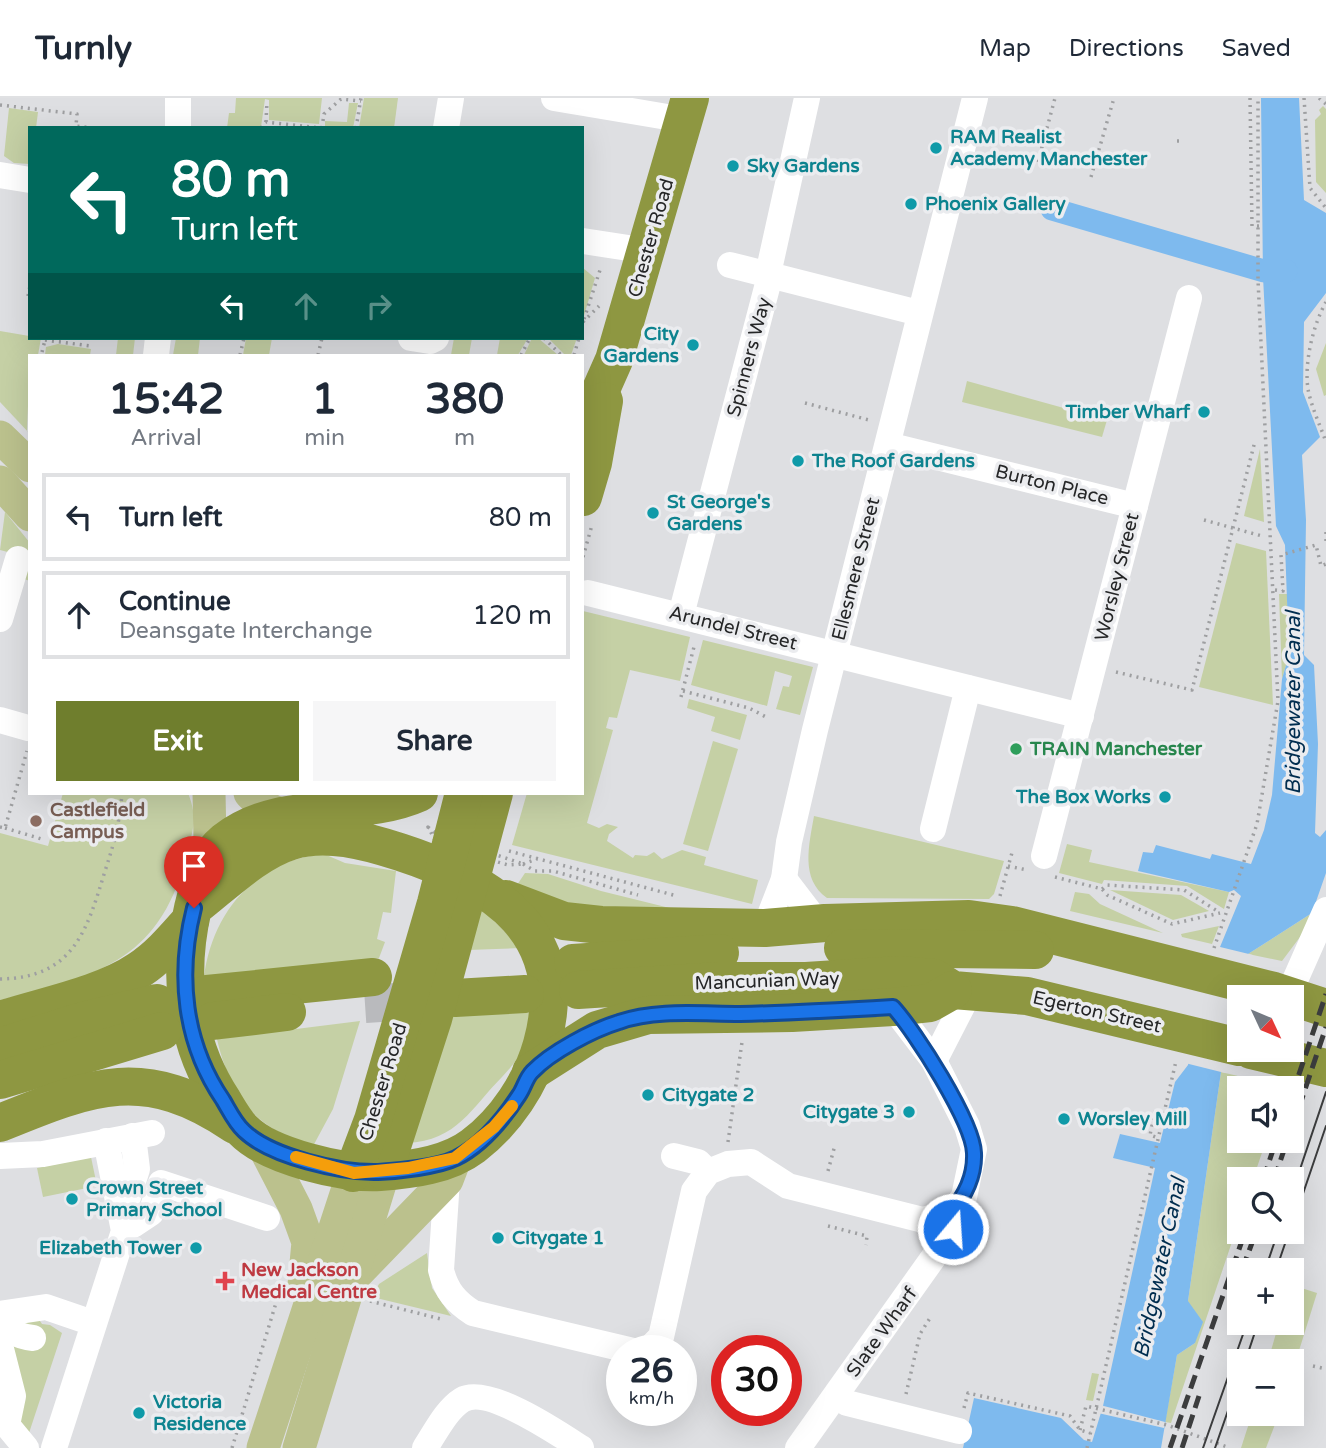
<!DOCTYPE html>
<meta charset="utf-8">
<style>
body{margin:0;font-family:"Varela Round",sans-serif;background:#f6f6f7;color:#1f2937;height:100vh;display:flex;flex-direction:column;font-size:26px;white-space:nowrap}
*{box-sizing:border-box;margin:0}
p{font-size:23px;color:#747a83}
.icon{flex:none;width:38px;height:38px;fill:none;stroke:currentColor;stroke-width:2;stroke-linecap:round;stroke-linejoin:round}
.map{position:relative;flex:1;overflow:hidden}
.details{position:absolute;left:28px;top:256px;width:556px;height:441px;display:flex;flex-direction:column;background:#fff;border-radius:0px;box-shadow:0 7px 28px #0002}
.details>*{flex:none}
.hud{position:absolute;left:28px;top:28px;width:556px;height:214px;border-radius:0px;box-shadow:0 7px 28px #0002;background:#00695c;color:#fff;overflow:hidden}
.needle{width:46px;rotate:134deg}
.tools{position:absolute;left:1227px;top:887px;display:grid;gap:14px}
.tools a{display:grid;place-items:center;width:77px;height:77px;border-radius:0px;background:#fff;box-shadow:0 7px 28px #0002;font-size:35px}
.speed{position:absolute;left:606px;top:1237px;display:flex;gap:14px;font-size:35px;font-weight:700;text-align:center}
.speed>*{display:grid;place-content:center;width:91px;height:91px;border-radius:50%;background:#fff;box-shadow:0 7px 28px #0002;line-height:1}
.speed small{font-size:18px;font-weight:400}
.speed .limit{border:10px solid #d22;background:#fff;color:#111}
.pin{position:absolute;display:grid;place-items:center;width:60px;height:60px;color:#fff;margin:-72px -30px;border-radius:50% 50% 50% 0;rotate:-45deg;box-shadow:0 0 7px #0007}
.pin .icon{rotate:45deg}
.me{position:absolute;width:77px;margin:-38px;rotate:18deg;stroke-linejoin:round;filter:drop-shadow(0 0 5px #0008)}
.turn{display:flex;align-items:center;gap:24px;height:147px;padding:0 28px;font-size:32px}
.turn .icon{width:91px;height:91px;stroke-width:2.5}
.turn b{display:block;font-size:49px;line-height:60px}
.lanes{display:flex;align-items:center;height:66px;padding:0 28px;background:#0003;justify-content:center;gap:35px;direction:ltr}
.lanes .off{opacity:.35}
.eta{display:flex;justify-content:space-evenly;align-items:center;height:119px;text-align:center}
.eta b{font-size:42px;font-weight:800;line-height:49px}
.action{display:flex;gap:14px;margin-top:auto;padding:14px 28px}
.action a{flex:1;height:80px;border-radius:0px;background:#6f7e2d;color:#fff;font-size:28px;font-weight:800;line-height:80px;text-align:center}
.action a+a{background:#f6f6f7;color:#1f2937}
ul{padding:0;list-style:none}
li{display:flex;align-items:center;gap:21px;height:88px;margin:0 14px 10px;padding:0 14px;border:4px solid #e0e1e3;border-radius:0px}
li div{flex:1}
li b{display:block;font-size:26px}
li em{font-style:normal}
header{display:flex;align-items:center;gap:42px;box-sizing:border-box;height:98px;padding:0 35px;background:#fff;border-bottom:2px solid #e0e1e3}
header strong{font-size:33px}
nav{display:flex;gap:38px;margin-inline-start:auto;font-size:24px}
.map>svg:first-child{display:block}
</style>
<header>
<strong>Turnly</strong>
<nav><a>Map</a><a>Directions</a><a>Saved</a></nav>
</header>
<div class="map">
<svg width="1326" height="1350" viewBox="0 0 1326 1350">
<rect width="100%" height="100%" fill="#dedfe2"/>
<g fill="#c5d0a5">
<path d="M236,0H322L319,26L269,22V2L265,1L261,29L227,30L229,15H235Z"/>
<path d="M364,0H398L394,30H359Z"/>
<path d="M349,5H358L353,30L325,28V23L347,24Z"/>
<path d="M1323,8L1326,11V95L1316,84L1315,22L1321,16L1319,12Z"/>
<path d="M9,10L38,14L36,30H30V66L14,65L4,58Z"/>
<path d="M583,170L595,180L583,221Z"/>
<path d="M0,233L41,240L38,257H30L27,333L30,336L0,304Z"/>
<path d="M118,240H135L133,257H116Z"/>
<path d="M176,240H200L198,257H173Z"/>
<path d="M246,240H272L269,257H243Z"/>
<path d="M454,240H472L469,257H451Z"/>
<path d="M500,240H528L518,257H497Z"/>
<path d="M532,240H538L558,257H524Z"/>
<path d="M548,240H577L571,257H565Z"/>
<path d="M1326,245V297L1324,298L1316,271Z"/>
<path d="M58,246L91,251L90,257H45L46,249Z"/>
<path d="M967,283L1107,322L1102,339L962,304Z"/>
<path d="M1260,351L1264,424L1244,418Z"/>
<path d="M5,414L30,445V483L21,480L27,459L0,452Z"/>
<path d="M1236,445L1266,453L1273,607L1199,589Z"/>
<path d="M1279,496H1287L1289,557L1282,581Z"/>
<path d="M583,513L690,539L680,583L630,572L617,620L609,619L606,630L613,632L587,725L599,730L607,726L618,729L609,736L607,743L633,760L635,757L647,758L654,754L662,761L682,752L706,759L704,767L758,782L752,806L512,747L527,695H583Z"/>
<path d="M703,542L813,569L800,617L776,611L783,588L789,589L792,578L775,573L767,608L691,587Z"/>
<path d="M689,601L747,617L740,642L711,633L715,619L687,610Z"/>
<path d="M713,643L738,651L708,753L683,746Z"/>
<path d="M63,695H188C199,722 192,735 185,762C159,864 92,880 0,902V735L48,748Z"/>
<path d="M814,718L1004,763L994,796L989,801L827,800C800,781 809,747 814,718Z"/>
<path d="M1067,746L1092,752L1089,764L1229,794L1224,811L1187,788L1104,782L1102,786L1059,775Z"/>
<path d="M324,756L345,765L396,773L391,815L383,814L377,841L385,844L379,860L204,879C212,814 256,762 324,756Z"/>
<path d="M525,775L548,776L601,793L698,817L594,820L515,790Z"/>
<path d="M1110,792L1181,797L1209,813L1173,822Z"/>
<path d="M1075,794L1089,796L1100,806L1163,835L1070,813Z"/>
<path d="M480,808L520,850L468,852Z"/>
<path d="M1312,815L1315,819L1282,863L1248,856Z"/>
<path d="M1219,828L1212,846L1182,839L1181,836Z"/>
<path d="M528,912C536,938 519,961 502,979C472,1009 457,1043 407,1045L451,917Z"/>
<path d="M360,923L333,1011L312,1050C298,1043 282,1037 269,1028C240,1009 224,973 217,941Z"/>
<path d="M1221,974L1285,989L1239,990V1043H1266L1253,1081L1239,1082V1123L1171,1325L1165,1324L1177,1257L1195,1245L1188,1203Z"/>
<path d="M91,1059L97,1088L43,1099L37,1070Z"/>
<path d="M427,1155L432,1190L451,1218L372,1199L379,1186Z"/>
<path d="M1292,1187L1317,1195L1292,1275V1264L1268,1263L1279,1225H1292Z"/>
<path d="M38,1220L42,1226L50,1227L62,1235L29,1335L16,1331L2,1224Z"/>
<path d="M1092,1275L1099,1276L1093,1303L1086,1302Z"/>
<path d="M1252,1316H1279L1266,1350H1241Z"/>
</g>
<path fill="#7ebaee" d="M1261,0H1299L1304,102L1326,115V195L1304,224L1303,294L1320,339L1302,357L1306,422L1304,557L1314,567L1318,646L1315,735L1320,739L1326,732V775L1312,815L1248,856L1221,974L1188,1203L1203,1224L1195,1245L1177,1257L1161,1350H963L974,1300L1061,1320L1084,1342L1092,1344L1103,1308L1155,1070L1113,1060L1120,1036L1160,1045L1175,984L1188,967L1220,849L1241,798L1234,792L1229,794L1138,773L1143,754L1153,755L1156,747L1210,761L1212,756L1251,766L1264,732L1272,697L1282,581L1289,557L1285,447L1276,428L1263,179Z"/>
<g fill="#dedfe2">
<path d="M1216,848L1253,857L1242,900H1239L1225,975L1185,965Z"/>
<path d="M1100,1307L1165,1324L1164,1330L1098,1315Z"/>
</g>
<g fill="none" stroke-linecap="round" stroke-linejoin="round">
<path stroke="#7ebaee" stroke-width="23" d="M1052,111L1264,173H1286"/>
<path stroke="#b9babd" stroke-width="38" stroke-dasharray="38 19" stroke-linecap="butt" d="M365,906L439,901"/>
<g stroke="#9e9fa1" stroke-width="3.5" stroke-dasharray="2 5" stroke-linecap="butt">
<path d="M1250,0L1252,128H1259"/>
<path d="M1304,0L1310,90L1326,110"/>
<path d="M1319,0L1326,6"/>
<path d="M0,7L77,16L76,28L94,30"/>
<path d="M266,24L267,3"/>
<path d="M261,30L266,24L320,30"/>
<path d="M322,30L324,16L341,1L361,3"/>
<path d="M356,30L361,0"/>
<path d="M1177,43H1181"/>
<path d="M1038,64L1055,0"/>
<path d="M1091,79L1114,0"/>
<path d="M28,198L30,188"/>
<path d="M1326,204C1313,227 1304,265 1308,291C1311,308 1320,327 1326,344"/>
<path d="M584,221L601,169"/>
<path d="M583,224L599,208"/>
<path d="M544,240L561,257"/>
<path d="M45,242L91,248"/>
<path d="M42,254L45,242"/>
<path d="M240,257L244,240"/>
<path d="M318,257L322,240"/>
<path d="M521,257L530,240"/>
<path d="M574,257L579,240"/>
<path d="M805,305L869,322"/>
<path d="M1204,422L1262,438"/>
<path d="M1326,434V444"/>
<path d="M583,459L592,427"/>
<path d="M1275,492L1283,493L1281,457L1316,447L1321,468L1326,466"/>
<path d="M1116,574L1192,592L1255,343"/>
<path d="M683,593L749,610L766,619"/>
<path d="M681,599L695,545"/>
<path d="M0,729L5,730L27,653"/>
<path d="M428,729L438,737L523,766L508,767L437,746Z"/>
<path d="M5,730L45,742"/>
<path d="M509,753L677,798"/>
<path d="M523,766L535,773H553L638,797"/>
<path d="M523,766L537,761"/>
<path d="M1008,768L1027,772"/>
<path d="M1055,779L1102,791L1107,797L1172,826L1220,815"/>
<path d="M1102,791L1107,787L1184,792L1219,814"/>
<path d="M1000,798L1013,751"/>
<path d="M1214,850L1257,726L1278,603L1258,182V0"/>
<path d="M0,881C74,880 87,832 105,773C114,746 120,723 122,695"/>
<path d="M1155,1013L1150,1037L1158,1040"/>
<path d="M728,1044L742,944"/>
<path d="M828,1073L835,1047"/>
<path d="M828,1128L867,1138L866,1147"/>
<path d="M370,1203L441,1221"/>
<path d="M1313,1268L1326,1271"/>
<path d="M906,1296L920,1236L930,1220"/>
<path d="M964,1310L968,1295L1070,1318L1080,1332L1090,1335"/>
<path d="M1080,1332L1086,1308L1167,1327L1230,1350"/>
<path d="M232,1350L279,1195"/>
<path d="M1087,1350L1176,963"/>
</g>
<g stroke="#fff" stroke-width="26">
<path d="M554,0L685,22"/>
<path d="M178,30V0"/>
<path d="M446,30L451,0"/>
<path d="M0,77L30,82"/>
<path d="M583,143L648,153"/>
<path d="M730,167L919,215"/>
<path d="M411,240L430,243L436,240"/>
<path d="M156,257L158,240"/>
<path d="M888,347L1135,408"/>
<path d="M588,495L1081,618"/>
<path d="M681,517L770,178V167L807,0"/>
<path d="M0,521L18,461"/>
<path d="M0,622L28,630"/>
<path d="M933,731L968,590"/>
<path d="M1044,758L1189,200"/>
<path d="M784,781L810,815L825,825"/>
<path d="M765,830L784,781L789,744L815,632L975,0"/>
<path d="M1288,898L1326,812"/>
<path d="M934,963L970,893"/>
<path d="M0,1058L43,1056L152,1035"/>
<path d="M674,1058L698,1064L708,1074"/>
<path d="M447,1082L441,1172C446,1193 456,1204 473,1215L633,1253"/>
<path d="M122,1118L137,1071L133,1038"/>
<path d="M133,1127L151,1115L161,1085L267,1120"/>
<path d="M0,1216L46,1209L84,1222"/>
<path d="M0,1228C9,1233 23,1239 33,1240"/>
<path d="M0,1247L13,1298L7,1327L26,1350"/>
<path d="M641,1253L650,1250L661,1239L694,1093L708,1074L728,1066L751,1064L788,1088L923,1122L951,1114L964,1099L974,1051L967,1028L934,963L893,909"/>
<path d="M847,1305L959,1333"/>
<path d="M54,1350L124,1133L106,1043"/>
<path d="M425,1350C435,1335 446,1312 462,1302C487,1287 558,1335 581,1350"/>
<path d="M798,1350L948,1139L953,1131L951,1114"/>
</g>
<g stroke="#bbc18d" stroke-width="33">
<path d="M0,339L30,368"/>
<path d="M0,384L30,417"/>
<path d="M250,695L263,708L298,725"/>
<path d="M205,765L210,741L209,695"/>
<path d="M262,1045L296,1111L308,1144L304,1187"/>
<path d="M358,1174L447,1082L455,1061"/>
<path d="M263,1350L353,1075"/>
<path d="M299,1350L384,1073"/>
</g>
<g stroke="#8e9741" stroke-width="38">
<path d="M583,332L614,262L690,0"/>
<path d="M583,399L593,365L604,303"/>
<path d="M506,801L564,823L601,827L765,830L825,825L969,821L1012,827L1274,893L1326,910"/>
<path d="M193,810C222,788 255,754 291,743C326,732 366,743 400,754C493,784 573,835 542,946C531,985 506,1023 473,1048C448,1067 412,1072 380,1074C344,1076 269,1059 243,1032C235,1024 229,1013 223,1003C185,945 177,878 193,810C200,784 203,761 225,743C281,699 359,722 419,695"/>
<path d="M843,850L1035,852"/>
<path d="M573,865L720,855"/>
<path d="M578,892L719,883H806L900,877L934,880L953,892L1027,898L1239,949"/>
<path d="M207,896L373,879"/>
<path d="M455,900L525,896"/>
<path d="M0,922C43,908 102,897 139,872C159,859 174,841 190,823"/>
<path d="M213,923L287,914"/>
<path d="M0,949L82,923L157,905"/>
<path d="M1251,952L1326,970"/>
<path d="M531,974L597,932L648,917L792,915L893,909L930,905L953,892"/>
<path d="M0,982L162,933"/>
<path d="M0,1025C93,987 145,966 235,1027"/>
<path d="M384,1073L433,921L494,695"/>
<path d="M353,1075L373,1022L436,805L464,695"/>
</g>
<g stroke="#3c3d3e" stroke-width="2">
<path d="M1292,1095L1326,994"/>
<path d="M1292,1128L1326,1028"/>
<path d="M1265,1172L1278,1134"/>
<path d="M1276,1172L1289,1134"/>
<path d="M1245,1264L1258,1225"/>
<path d="M1203,1350L1247,1225"/>
<path d="M1215,1350L1239,1281"/>
</g>
<g stroke="#3c3d3e" stroke-width="5" stroke-dasharray="14 7" stroke-linecap="butt">
<path d="M1292,997L1326,896"/>
<path d="M1292,1030L1326,929"/>
<path d="M1263,1082L1276,1043"/>
<path d="M1274,1082L1287,1043"/>
<path d="M1242,1172L1256,1134"/>
<path d="M1170,1350L1245,1134"/>
<path d="M1182,1350L1199,1298"/>
</g>
</g>
<g fill="none" stroke-linecap="round" stroke-linejoin="round">
<defs>
<path id="route" d="M194,810C177,877 184,945 223,1002C229,1012 235,1025 244,1033C271,1059 342,1075 378,1074C398,1073 438,1069 456,1060C482,1047 504,1020 519,997C524,990 526,980 532,974C551,954 593,932 619,924C656,911 701,916 740,916C791,915 842,912 893,909C915,933 973,1024 974,1055C975,1077 965,1098 951,1114L953,1131"/>
</defs>
<use href="#route" stroke="#114b97" stroke-width="18"/>
<use href="#route" stroke="#1a73e8" stroke-width="12"/>
<path stroke="#f59e0b" stroke-width="12" d="M296,1059L354,1075L408,1070L455,1060L494,1029L512,1008"/>
</g>
<g fill="#0f9aa8" stroke="#ebecef" stroke-width="2.5">
<circle cx="936" cy="50" r="7"/>
<circle cx="733" cy="68" r="7"/>
<circle cx="911" cy="106" r="7"/>
<circle cx="693" cy="247" r="7"/>
<circle cx="1204" cy="314" r="7"/>
<circle cx="798" cy="363" r="7"/>
<circle cx="653" cy="415" r="7"/>
<circle cx="1165" cy="699" r="7"/>
<circle cx="648" cy="997" r="7"/>
<circle cx="909" cy="1014" r="7"/>
<circle cx="1064" cy="1021" r="7"/>
<circle cx="72" cy="1101" r="7"/>
<circle cx="498" cy="1140" r="7"/>
<circle cx="196" cy="1150" r="7"/>
<circle cx="139" cy="1315" r="7"/>
</g>
<circle fill="#2e9e5b" stroke="#ebecef" stroke-width="2.5" cx="1016" cy="651" r="7"/>
<circle fill="#8d6e63" stroke="#ebecef" stroke-width="2.5" cx="36" cy="723" r="7"/>
<path fill="#e0444e" stroke="#ebecef" stroke-width="2.5" d="M221.5 1172.5h7v7h7v7h-7v7h-7v-7h-7v-7h7z"/>
<g text-anchor="middle" dominant-baseline="central" stroke-width="7" stroke-linejoin="round" paint-order="stroke">
<g font-size="19" font-weight="bold" fill="#0d838f" stroke="#ebecef" text-anchor="start">
<text x="950" y="39">RAM Realist<tspan x="950" dy="22">Academy Manchester</tspan></text>
<text x="747" y="68">Sky Gardens</text>
<text x="925" y="106">Phoenix Gallery</text>
<text x="679" y="236" text-anchor="end">City<tspan x="679" dy="22">Gardens</tspan></text>
<text x="1190" y="314" text-anchor="end">Timber Wharf</text>
<text x="812" y="363">The Roof Gardens</text>
<text x="667" y="404">St George's<tspan x="667" dy="22">Gardens</tspan></text>
<text x="1151" y="699" text-anchor="end">The Box Works</text>
<text x="662" y="997">Citygate 2</text>
<text x="895" y="1014" text-anchor="end">Citygate 3</text>
<text x="1078" y="1021">Worsley Mill</text>
<text x="86" y="1090">Crown Street<tspan x="86" dy="22">Primary School</tspan></text>
<text x="512" y="1140">Citygate 1</text>
<text x="182" y="1150" text-anchor="end">Elizabeth Tower</text>
<text x="153" y="1304">Victoria<tspan x="153" dy="22">Residence</tspan></text>
</g>
<g font-size="19" fill="#252627" stroke="#ebecef">
<text transform="translate(651 140) rotate(-74)">Chester Road</text>
<text transform="translate(749 259) rotate(-75)">Spinners Way</text>
<text transform="translate(1052 387) rotate(14)">Burton Place</text>
<text transform="translate(856 471) rotate(-76)">Ellesmere Street</text>
<text transform="translate(1117 479) rotate(-76)">Worsley Street</text>
<text transform="translate(733 530) rotate(14)">Arundel Street</text>
<text transform="translate(767 883) rotate(-2)">Mancunian Way</text>
<text transform="translate(1097 914) rotate(13)">Egerton Street</text>
<text transform="translate(383 984) rotate(-73)">Chester Road</text>
<text transform="translate(882 1234) rotate(-54)">Slate Wharf</text>
</g>
<g font-size="19" font-weight="bold" fill="#27864d" stroke="#ebecef" text-anchor="start">
<text x="1030" y="651">TRAIN Manchester</text>
</g>
<g font-size="19" font-weight="bold" fill="#785e54" stroke="#ebecef" text-anchor="start">
<text x="50" y="712">Castlefield<tspan x="50" dy="22">Campus</tspan></text>
</g>
<g font-size="19" font-weight="bold" fill="#be3a42" stroke="#ebecef" text-anchor="start">
<text x="241" y="1172">New Jackson<tspan x="241" dy="22">Medical Centre</tspan></text>
</g>
<g font-size="21" font-style="italic" fill="#002d4f" stroke="#ebecef">
<text transform="translate(1293 605) rotate(-90)">Bridgewater Canal</text>
<text transform="translate(1160 1170) rotate(-78)">Bridgewater Canal</text>
</g>
</g>
</svg>
<div class="tools">
<a><svg class="needle" viewBox="-14 -14 28 28"><path d="M0-13l5 13h-10z" fill="#e53935"/><path d="M0 13l5-13h-10z" fill="#747a83"/></svg></a>
<a><svg class="icon" aria-label="sound" viewBox="0 0 24 24"><path d="M4 9h4l5-4v14l-5-4H4zM17 9q2 3 0 6"/></svg></a>
<a><svg class="icon" aria-label="search" viewBox="0 0 24 24"><circle cx="10" cy="10" r="6"/><path d="M15 15l6 6"/></svg></a>
<a>+</a>
<a>−</a>
</div>
<div class="speed"><div>26<small>km/h</small></div><div class="limit">30</div></div>
<div class="pin" style="left:194px;top:810px;background:#d93025"><svg class="icon" aria-label="arrive" viewBox="0 0 24 24"><path d="M6 21V4h12l-3 4 3 4H6"/></svg></div>
<svg class="me" style="left:953px;top:1131px" viewBox="-20 -20 40 40"><circle r="17" fill="#1a73e8" stroke="#fff" stroke-width="3"/><path d="M0-11L8 9 0 5-8 9z" fill="#fff"/></svg>
<div class="hud">
<div class="turn"><svg class="icon" aria-label="left" viewBox="0 0 24 24"><path d="M17 20v-9H6M10 6l-5 5 5 5"/></svg><div><b>80 m</b>Turn left</div></div>
<div class="lanes"><svg class="icon" aria-label="left" viewBox="0 0 24 24"><path d="M17 20v-9H6M10 6l-5 5 5 5"/></svg><svg class="icon off" aria-label="ahead" viewBox="0 0 24 24"><path d="M12 20V5M6 11l6-6 6 6"/></svg><svg class="icon off" aria-label="right" viewBox="0 0 24 24"><path d="M7 20v-9h11M14 6l5 5-5 5"/></svg></div>
</div>
<section class="details">
<div class="eta">
<div><b>15:42</b><p>Arrival</p></div>
<div><b>1</b><p>min</p></div>
<div><b>380</b><p>m</p></div>
</div>
<ul>
<li><svg class="icon" aria-label="left" viewBox="0 0 24 24"><path d="M17 20v-9H6M10 6l-5 5 5 5"/></svg><div><b>Turn left</b></div><em>80 m</em></li>
<li><svg class="icon" aria-label="ahead" viewBox="0 0 24 24"><path d="M12 20V5M6 11l6-6 6 6"/></svg><div><b>Continue</b><p>Deansgate Interchange</p></div><em>120 m</em></li>
</ul>
<div class="action"><a>Exit</a><a>Share</a></div>
</section>
</div>
